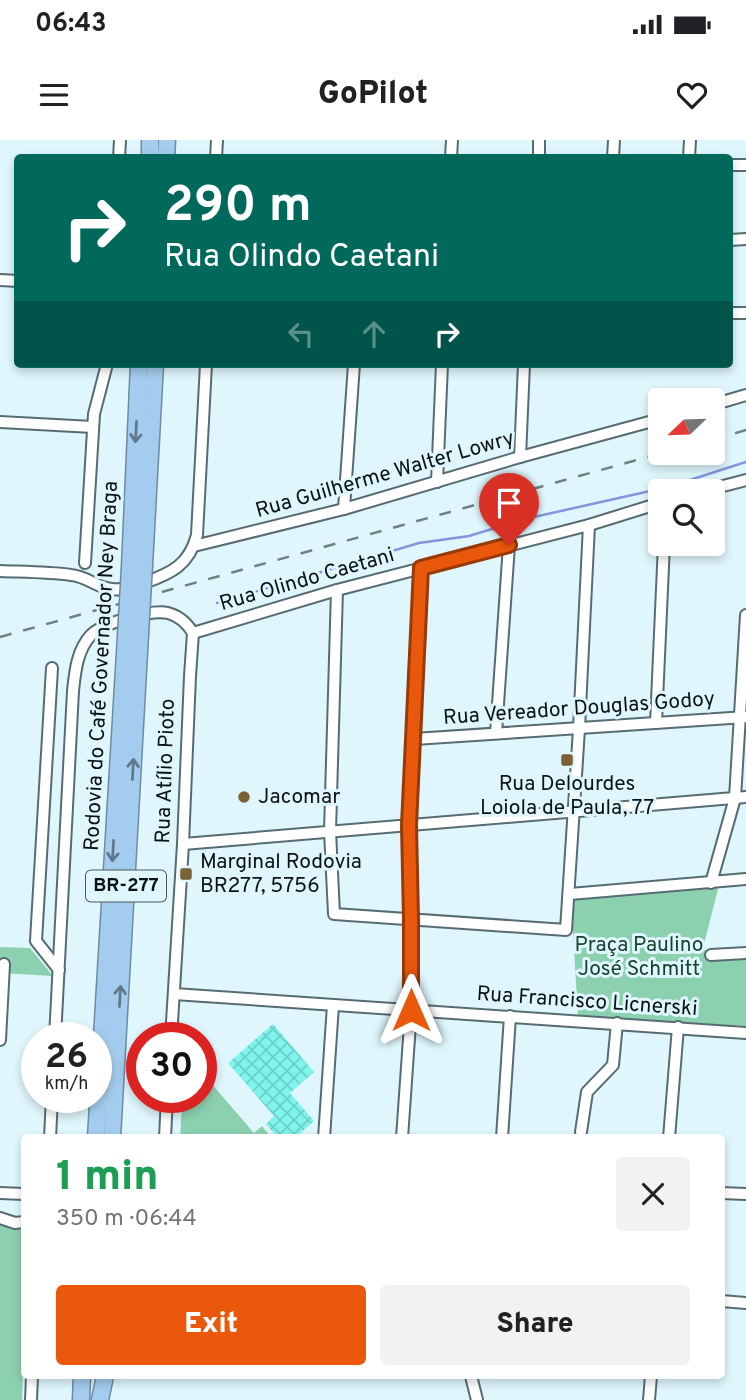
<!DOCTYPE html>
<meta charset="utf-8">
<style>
body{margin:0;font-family:Overpass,sans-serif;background:#f2f2f2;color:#202124;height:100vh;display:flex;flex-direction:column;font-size:26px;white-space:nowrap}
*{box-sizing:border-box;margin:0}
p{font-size:23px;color:#757577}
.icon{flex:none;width:38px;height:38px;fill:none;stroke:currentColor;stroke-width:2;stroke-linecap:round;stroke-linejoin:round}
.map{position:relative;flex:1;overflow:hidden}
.details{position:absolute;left:21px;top:994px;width:704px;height:245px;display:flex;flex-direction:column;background:#fff;border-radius:7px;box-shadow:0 4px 10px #0003}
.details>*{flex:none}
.banner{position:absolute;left:14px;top:14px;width:719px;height:214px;border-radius:7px;box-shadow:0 4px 10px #0003;background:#00695c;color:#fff;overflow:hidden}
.needle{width:46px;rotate:247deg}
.tools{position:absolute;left:648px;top:248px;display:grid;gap:14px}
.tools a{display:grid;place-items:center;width:77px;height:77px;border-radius:7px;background:#fff;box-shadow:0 4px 10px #0003;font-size:35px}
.speed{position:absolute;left:21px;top:882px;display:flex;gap:14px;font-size:35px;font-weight:700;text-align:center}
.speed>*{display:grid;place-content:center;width:91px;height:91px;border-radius:50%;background:#fff;box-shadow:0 4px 10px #0003;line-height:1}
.speed small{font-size:18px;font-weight:400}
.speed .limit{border:10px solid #d22;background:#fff;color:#111}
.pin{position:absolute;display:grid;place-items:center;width:60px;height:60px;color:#fff;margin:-72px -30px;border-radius:50% 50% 50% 0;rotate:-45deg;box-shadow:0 0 7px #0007}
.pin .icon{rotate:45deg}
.me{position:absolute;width:77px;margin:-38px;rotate:0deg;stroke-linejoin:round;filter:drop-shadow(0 0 5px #0008)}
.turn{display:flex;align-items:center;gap:24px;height:147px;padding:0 35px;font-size:32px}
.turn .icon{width:91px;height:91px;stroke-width:2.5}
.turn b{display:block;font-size:49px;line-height:60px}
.lanes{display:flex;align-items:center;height:66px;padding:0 35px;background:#0003;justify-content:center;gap:35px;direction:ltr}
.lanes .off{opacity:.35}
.round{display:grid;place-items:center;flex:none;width:74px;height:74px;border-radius:7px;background:#f2f2f2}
.overview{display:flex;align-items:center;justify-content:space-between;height:119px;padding:0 35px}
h1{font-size:42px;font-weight:800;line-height:52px;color:#1e9e55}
.cta{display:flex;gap:14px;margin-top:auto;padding:14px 35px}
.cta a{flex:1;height:80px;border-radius:7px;background:#ea580c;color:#fff;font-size:28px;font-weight:800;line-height:80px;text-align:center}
.cta a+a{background:#f2f2f2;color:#202124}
.status{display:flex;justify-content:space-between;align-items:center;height:49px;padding:0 35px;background:#fff;direction:ltr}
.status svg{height:19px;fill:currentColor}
header{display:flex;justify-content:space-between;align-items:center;height:91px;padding:0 35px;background:#fff;font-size:32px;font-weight:800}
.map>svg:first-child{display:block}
</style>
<div class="status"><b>06:43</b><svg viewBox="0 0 49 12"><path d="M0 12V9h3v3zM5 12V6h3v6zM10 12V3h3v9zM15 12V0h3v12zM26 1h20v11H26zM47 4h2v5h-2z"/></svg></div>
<header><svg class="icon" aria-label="menu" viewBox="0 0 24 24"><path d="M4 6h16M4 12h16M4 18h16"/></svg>GoPilot<svg class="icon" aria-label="heart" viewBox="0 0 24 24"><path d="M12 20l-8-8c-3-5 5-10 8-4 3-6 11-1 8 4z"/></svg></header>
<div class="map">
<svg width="746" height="1260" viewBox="0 0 746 1260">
<defs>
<pattern id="building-cross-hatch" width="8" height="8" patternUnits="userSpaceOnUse" patternTransform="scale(1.75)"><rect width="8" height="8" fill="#7ff4ec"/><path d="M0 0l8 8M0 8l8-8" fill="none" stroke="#6cd0ca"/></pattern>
</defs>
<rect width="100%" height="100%" fill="#dff6fd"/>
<g fill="#8cd1af">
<path d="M719,745L703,808L712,819H746V886L578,878L573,791V758Z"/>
<path d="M0,807L30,808L53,836L0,833Z"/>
<path d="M210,942L254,993L262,986L271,997H180L182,966L192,957H201V949Z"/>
<path d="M0,1085L24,1089V1208L22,1260H0Z"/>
</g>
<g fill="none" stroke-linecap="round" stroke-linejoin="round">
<path stroke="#8396dd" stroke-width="2.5" d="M217,463L419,403L469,396L525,379L668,347L746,322"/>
</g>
<path fill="url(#building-cross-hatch)" d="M273,884L314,932L290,953L314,981L295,998H278L266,984L274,976L228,923Z"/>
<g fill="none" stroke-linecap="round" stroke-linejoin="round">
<defs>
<g id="minor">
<path d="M119,18L120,0"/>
<path d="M216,18L217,0"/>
<path d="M451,18L452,0"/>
<path d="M539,18V0"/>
<path d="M613,18L614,0"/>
<path d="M689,18L690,0"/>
<path d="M730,25H746"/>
<path d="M730,100L746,99"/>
<path d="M0,140L18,141"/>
<path d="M730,173H746"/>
<path d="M712,265L746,255"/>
<path d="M0,282L93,287"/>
<path d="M520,317L524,224"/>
<path d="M437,342L442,224"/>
<path d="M700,352L746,340"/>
<path d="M344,369L354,224"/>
<path d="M194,406L344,369L520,317L660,279"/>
<path d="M85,423L94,274L107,224"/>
<path d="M0,431C24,432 48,432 71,435C86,436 98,448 112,449C123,451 134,446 144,443C172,433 189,425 197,395L206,224"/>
<path d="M337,450L330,691L334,774L566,790L579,589L589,385"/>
<path d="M193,493L337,450L589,385L660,363"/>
<path d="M52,528L36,801L59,830"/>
<path d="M656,583L664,404"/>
<path d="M496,593L509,405"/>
<path d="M414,599L746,577"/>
<path d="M183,704L746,657"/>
<path d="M711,743L735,658L746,475"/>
<path d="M570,754L746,739"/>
<path d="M711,815L746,813"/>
<path d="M174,854L746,893"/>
<path d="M55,898L73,551C75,532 77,510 91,495C103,483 152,469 168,473C179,476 187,483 193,493"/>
<path d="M171,898L183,704L190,536L193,493"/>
<path d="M0,900L4,824"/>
<path d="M581,992L587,952L613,925L617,883"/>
<path d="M50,998L52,957"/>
<path d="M165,998L167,957"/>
<path d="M324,998L333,865"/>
<path d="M402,998L411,870V780L409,685L421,428"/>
<path d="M502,998L510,876"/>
<path d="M669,998L678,887"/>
<path d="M0,1053L24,1054"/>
<path d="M721,1053L746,1054"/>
<path d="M0,1078L15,1083L24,1082"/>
<path d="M721,1161L746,1163"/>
<path d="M471,1236L477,1260"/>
<path d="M31,1260L32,1236"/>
<path d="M649,1260L651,1236"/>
</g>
<g id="highway">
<path d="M150,18V0"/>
<path d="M166,18L167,0"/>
<path d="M144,425L155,224"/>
<path d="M130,428L139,224"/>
<path d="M96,998L126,496"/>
<path d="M112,998L140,494"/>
<path d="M81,1260L82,1236"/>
<path d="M100,1260L105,1236"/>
</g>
</defs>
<use href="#minor" stroke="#576c72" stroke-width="14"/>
<use href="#highway" stroke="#6e8ba2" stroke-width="19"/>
<use href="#minor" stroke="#fff" stroke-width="10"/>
<use href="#highway" stroke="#a4ccee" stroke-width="16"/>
<g stroke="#718085" stroke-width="2.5" stroke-dasharray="12 12" stroke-linecap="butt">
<path d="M712,300L746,290"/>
<path d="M0,497L662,313"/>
</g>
<defs>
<g id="highway-bridge">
<path d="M140,494L144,425"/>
<path d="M126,496L130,428"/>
</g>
</defs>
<use href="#highway-bridge" stroke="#6e8ba2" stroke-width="19" stroke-linecap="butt"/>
<use href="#highway-bridge" stroke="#a4ccee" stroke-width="16"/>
</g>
<defs><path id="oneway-shaft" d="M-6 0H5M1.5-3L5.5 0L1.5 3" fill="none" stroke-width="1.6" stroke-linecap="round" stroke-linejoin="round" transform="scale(1.75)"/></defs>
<g stroke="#5f798c">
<use href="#oneway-shaft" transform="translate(136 292) rotate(93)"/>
<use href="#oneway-shaft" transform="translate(133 629) rotate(-87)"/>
<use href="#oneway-shaft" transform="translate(113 711) rotate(93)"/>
<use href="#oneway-shaft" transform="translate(120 856) rotate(-87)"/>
</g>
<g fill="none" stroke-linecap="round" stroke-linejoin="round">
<defs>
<path id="route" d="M411,870V780L409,685L421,428L509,405"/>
</defs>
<use href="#route" stroke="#983908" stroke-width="18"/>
<use href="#route" stroke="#ea580c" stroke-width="12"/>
</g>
<g fill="#7b6133" stroke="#dff6fd" stroke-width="2.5">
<rect x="560" y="613" width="14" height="14" rx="3.5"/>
<circle cx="244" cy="657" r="7"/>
<rect x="179" y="727" width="14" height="14" rx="3.5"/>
</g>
<g text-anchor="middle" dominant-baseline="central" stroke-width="6" stroke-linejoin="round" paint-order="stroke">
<rect fill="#dff6fd" stroke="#4b575b" stroke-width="2" x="86" y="730.5" width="80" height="31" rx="5"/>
<g font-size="19" font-weight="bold" fill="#0b1315">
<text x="126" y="746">BR-277</text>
</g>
<g font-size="21" fill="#0b1315" stroke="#dff6fd">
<text transform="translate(385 335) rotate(-16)">Rua Guilherme Walter Lowry</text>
<text transform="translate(307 440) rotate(-16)">Rua Olindo Caetani</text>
<text transform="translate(102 526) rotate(-87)">Rodovia do Café Governador Ney Braga</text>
<text transform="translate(579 569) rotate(-4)">Rua Vereador Douglas Godoy</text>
<text transform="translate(166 631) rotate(-88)">Rua Atílio Pioto</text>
<text transform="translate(587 862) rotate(4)">Rua Francisco Licnerski</text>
</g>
<g font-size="21" fill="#0b1315" stroke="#dff6fd" text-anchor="start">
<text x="567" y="644" text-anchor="middle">Rua Delourdes<tspan x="567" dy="24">Loiola de Paula, 77</tspan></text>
<text x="258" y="657">Jacomar</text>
<text x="200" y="722">Marginal Rodovia<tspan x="200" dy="24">BR277, 5756</tspan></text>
</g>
<g font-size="21" fill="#1a4230" stroke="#dff6fd">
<text x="639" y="805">Praça Paulino<tspan x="639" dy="24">José Schmitt</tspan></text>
</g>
</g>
</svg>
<div class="tools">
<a><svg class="needle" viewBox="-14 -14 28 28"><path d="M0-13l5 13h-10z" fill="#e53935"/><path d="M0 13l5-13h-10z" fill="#757577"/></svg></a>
<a><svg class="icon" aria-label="search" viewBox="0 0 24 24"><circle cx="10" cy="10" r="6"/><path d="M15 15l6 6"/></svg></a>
</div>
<div class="speed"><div>26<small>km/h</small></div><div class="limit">30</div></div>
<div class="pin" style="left:509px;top:405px;background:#d93025"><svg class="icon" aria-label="arrive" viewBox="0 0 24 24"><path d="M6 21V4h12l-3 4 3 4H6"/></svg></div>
<svg class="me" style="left:411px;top:870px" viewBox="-20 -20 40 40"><path d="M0-17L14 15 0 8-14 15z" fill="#ea580c" stroke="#fff" stroke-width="4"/></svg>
<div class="banner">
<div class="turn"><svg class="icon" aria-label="right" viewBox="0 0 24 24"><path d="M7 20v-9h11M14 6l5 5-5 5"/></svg><div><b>290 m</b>Rua Olindo Caetani</div></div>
<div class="lanes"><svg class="icon off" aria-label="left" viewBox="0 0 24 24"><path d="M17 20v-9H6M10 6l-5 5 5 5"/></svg><svg class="icon off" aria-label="ahead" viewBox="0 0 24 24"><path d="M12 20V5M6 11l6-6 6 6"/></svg><svg class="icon" aria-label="right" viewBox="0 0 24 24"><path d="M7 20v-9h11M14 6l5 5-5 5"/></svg></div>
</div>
<section class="details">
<div class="overview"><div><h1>1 min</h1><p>350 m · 06:44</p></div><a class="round"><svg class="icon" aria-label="close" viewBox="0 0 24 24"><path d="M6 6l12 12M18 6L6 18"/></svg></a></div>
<div class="cta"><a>Exit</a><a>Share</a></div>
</section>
</div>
